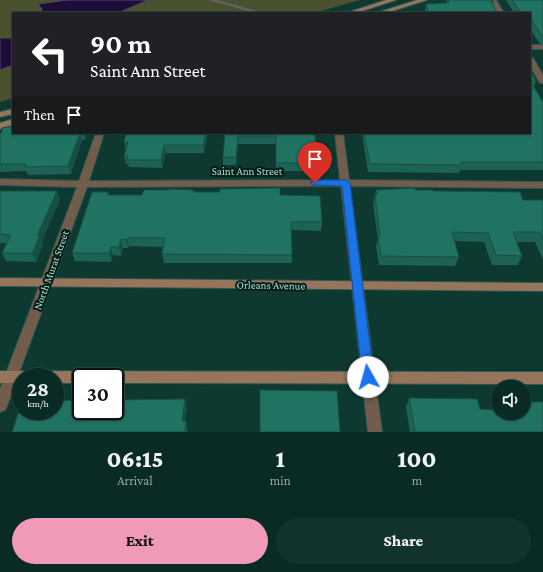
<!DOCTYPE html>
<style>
body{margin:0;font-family:"Crimson Pro",serif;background:#13332d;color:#f1f3f6;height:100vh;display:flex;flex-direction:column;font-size:15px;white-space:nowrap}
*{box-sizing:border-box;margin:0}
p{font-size:13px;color:#99a7a7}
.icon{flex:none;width:22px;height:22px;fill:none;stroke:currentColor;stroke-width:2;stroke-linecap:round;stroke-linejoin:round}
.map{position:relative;height:432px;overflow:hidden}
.details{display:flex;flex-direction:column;background:#0a2b25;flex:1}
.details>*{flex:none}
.top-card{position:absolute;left:12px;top:12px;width:519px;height:122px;border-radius:0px;box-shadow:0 1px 3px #0004,0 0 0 1px #2a4742;background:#202124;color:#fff;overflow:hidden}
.buttons{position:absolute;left:491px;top:380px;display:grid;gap:8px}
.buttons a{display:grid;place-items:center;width:40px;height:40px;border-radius:50%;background:#0a2b25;box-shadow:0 1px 3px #0004,0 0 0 1px #2a4742;font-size:20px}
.speed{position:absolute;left:12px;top:368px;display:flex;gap:8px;font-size:20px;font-weight:700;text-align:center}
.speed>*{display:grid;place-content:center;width:52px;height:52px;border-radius:50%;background:#0a2b25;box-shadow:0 1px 3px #0004,0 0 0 1px #2a4742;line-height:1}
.speed small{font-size:10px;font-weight:400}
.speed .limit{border:2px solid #111;border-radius:6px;background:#fff;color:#111}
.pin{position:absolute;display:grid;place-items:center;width:34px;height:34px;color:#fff;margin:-41px -17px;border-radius:50% 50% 50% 0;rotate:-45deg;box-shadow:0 0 4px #0007}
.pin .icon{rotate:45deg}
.me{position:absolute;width:44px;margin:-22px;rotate:353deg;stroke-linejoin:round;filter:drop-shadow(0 0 3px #0008)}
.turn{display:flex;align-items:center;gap:14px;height:84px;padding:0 12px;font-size:18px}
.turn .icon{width:52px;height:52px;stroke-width:2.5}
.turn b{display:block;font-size:28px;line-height:34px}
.then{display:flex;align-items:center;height:38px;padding:0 12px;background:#0003;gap:8px;font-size:15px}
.eta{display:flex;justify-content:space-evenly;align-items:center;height:68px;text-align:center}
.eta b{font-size:24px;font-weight:800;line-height:28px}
.button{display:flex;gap:8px;margin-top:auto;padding:8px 12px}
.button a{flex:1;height:46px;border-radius:24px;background:#f09ab7;color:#111;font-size:16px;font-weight:800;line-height:46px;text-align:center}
.button a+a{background:#13332d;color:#f1f3f6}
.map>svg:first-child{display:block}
</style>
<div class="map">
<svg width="543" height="432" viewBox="0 0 543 432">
<rect width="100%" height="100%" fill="#0e3931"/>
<path fill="#4a512f" d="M0,0H360L314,13H13V98L0,102Z"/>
<g fill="#1f0d39" stroke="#4c4b67">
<path d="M67,0H148L118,13H41L42,9L38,4Z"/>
<path d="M0,38H13V65L0,70Z"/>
</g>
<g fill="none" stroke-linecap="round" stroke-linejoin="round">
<defs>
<g id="street">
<path d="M208,0H218L264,13H254Z"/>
<path d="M490,0H496L504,13H498Z"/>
<rect x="530" y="45" width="13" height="4"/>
<path d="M530,58H533L543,75V83H540L530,66Z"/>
<path d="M96,133H104L89,181L340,180L335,133H343L349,180L543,182V188L350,186L382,432H368L341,186L87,187L7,406L5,410L0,412V389L77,187L0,185V179L79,181Z"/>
</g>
<g id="secondary">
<path d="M386,0H396L356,13H346Z"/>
<path d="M417,0H427L386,13H376Z"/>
<path d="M13,109V114L0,117V112Z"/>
<path d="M13,119V125L0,129V123Z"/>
<path d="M0,278L543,283V291L0,286Z"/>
<path d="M0,371L543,372V384L115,383V377H81V383H55V377H21V383H0Z"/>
</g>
</defs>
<use href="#street" stroke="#2c564e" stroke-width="2"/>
<use href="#secondary" stroke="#2c564e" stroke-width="2"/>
<use href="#street" fill="#725d4d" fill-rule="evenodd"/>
<use href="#secondary" fill="#96755c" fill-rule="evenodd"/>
</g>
<g fill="#1c6255">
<path d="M447,0H494L493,5L497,13H425V11L426,4L446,3Z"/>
<path d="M506,0H543V44H540L530,29V13H514Z"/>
<path d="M530,70L536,81L534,86L543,102V170H460L459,173L368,172L362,133H421V134L530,133Z"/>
<path d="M2,132L13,133H88L85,140H82L71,174L28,175L26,171L0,172V133Z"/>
<path d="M208,133L204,153H166L162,168L129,167L128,164H126L124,156L126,150L124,142Z"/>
<path d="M225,133H315L316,158V166H310V171H276V144H238L236,165H223V157Z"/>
<path d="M169,190H193L194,192L280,195L322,222L321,231L291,230L292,263H164L162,254L163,247L129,246L128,248H123L121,256L113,255L111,262L75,261L72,253L109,195H142Z"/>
<path d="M376,190H415L523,200H543V260L535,242H517L522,256L518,265H492L484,242L454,241L459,257L455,266L379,265L376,246L378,239L373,204Z"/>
<path d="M0,191H57L60,200L42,241L43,244L36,262L6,261L2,253L6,243H0Z"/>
<path d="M409,398L480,409L543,432H410L406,407Z"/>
</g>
<g fill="#165045">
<path d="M80,133L82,140L71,174L68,166Z"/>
<path d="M83,133H88L85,140Z"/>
<path d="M206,133H208L204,153L203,145Z"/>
<path d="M238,136V144L236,165V157Z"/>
<path d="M164,145L166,153L162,168L161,160Z"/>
<path d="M57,191L60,200L42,241L43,244L36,262L32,253L37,236Z"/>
<path d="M127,238L129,246L128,248L126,240Z"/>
<path d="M121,239L123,248L121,256L119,247Z"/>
<path d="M111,247L113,255L111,262L109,253Z"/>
<path d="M185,399L187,408L184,430L182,421Z"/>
<path d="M186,421L188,430V432H185Z"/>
</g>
<g fill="#207263" stroke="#165045">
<path d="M448,0H494L491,2L497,13H429L426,4L449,3Z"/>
<path d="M512,0H543V36H542L530,18V13H521Z"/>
<path d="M530,70L536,81H530L543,102V162H461L462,165L370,164L364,133H421V134L530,133Z"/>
<path d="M13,126V133H80L68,166L25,167L26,164H0V133L2,132V128Z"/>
<path d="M126,133H206L203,145H164L161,160H127L128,156H124L128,142H124Z"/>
<path d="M225,133H315L316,158H310V163H276V136H238L236,157H223Z"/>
<path d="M280,188V195L320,196L322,222H291L292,255L162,254L165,238H127L126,240L121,239L119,247H111L109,253H72L92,192H109L107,195H142L144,190H169V189L193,190V192H220V189Z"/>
<path d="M415,188V190H433V191L520,192L523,200H543V240L540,232H513L522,256L496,255L488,233L452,232L459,257L381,256L378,237H380L375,195H377L376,190Z"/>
<path d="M0,191H57L37,236H40L32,253H2L11,235L0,234Z"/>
<path d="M260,390L337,391L340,432H260Z"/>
<path d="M409,398L477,399L480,409L498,410V413H524V398H530L531,402H543V432H415Z"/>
<path d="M185,399L182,421H186L185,432H12L21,405V411H55V401L81,400V411H115V400Z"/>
</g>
<path fill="#1a73e8" stroke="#114b97" d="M315,180H346L350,183L374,377L372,381L368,382L364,381L362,377L342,186L312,185L311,183L312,181Z"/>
<g text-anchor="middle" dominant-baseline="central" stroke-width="4" stroke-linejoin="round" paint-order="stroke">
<g font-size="11" fill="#b6dbd1" stroke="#001f19">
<text x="247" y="171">Saint Ann Street</text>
<text transform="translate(51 270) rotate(-70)">North Murat Street</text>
<text transform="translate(271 285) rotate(1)">Orleans Avenue</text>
</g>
</g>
</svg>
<div class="buttons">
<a><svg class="icon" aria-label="sound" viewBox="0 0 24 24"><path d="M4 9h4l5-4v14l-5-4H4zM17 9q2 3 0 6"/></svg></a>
</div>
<div class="speed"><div>28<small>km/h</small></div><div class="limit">30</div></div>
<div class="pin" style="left:315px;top:183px;background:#d93025"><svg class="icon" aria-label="arrive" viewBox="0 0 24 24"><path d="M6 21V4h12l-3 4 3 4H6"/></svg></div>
<svg class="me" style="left:368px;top:377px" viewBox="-20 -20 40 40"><circle r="19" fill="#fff"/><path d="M0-13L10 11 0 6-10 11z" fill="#1a73e8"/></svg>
<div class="top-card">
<div class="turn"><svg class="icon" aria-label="left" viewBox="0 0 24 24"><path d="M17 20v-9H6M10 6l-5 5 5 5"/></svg><div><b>90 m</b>Saint Ann Street</div></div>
<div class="then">Then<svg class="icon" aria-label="arrive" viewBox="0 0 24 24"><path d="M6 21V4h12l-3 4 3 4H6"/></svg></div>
</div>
</div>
<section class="details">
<div class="eta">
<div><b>06:15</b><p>Arrival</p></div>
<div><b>1</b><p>min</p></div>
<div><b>100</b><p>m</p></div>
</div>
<div class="button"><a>Exit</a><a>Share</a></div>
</section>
